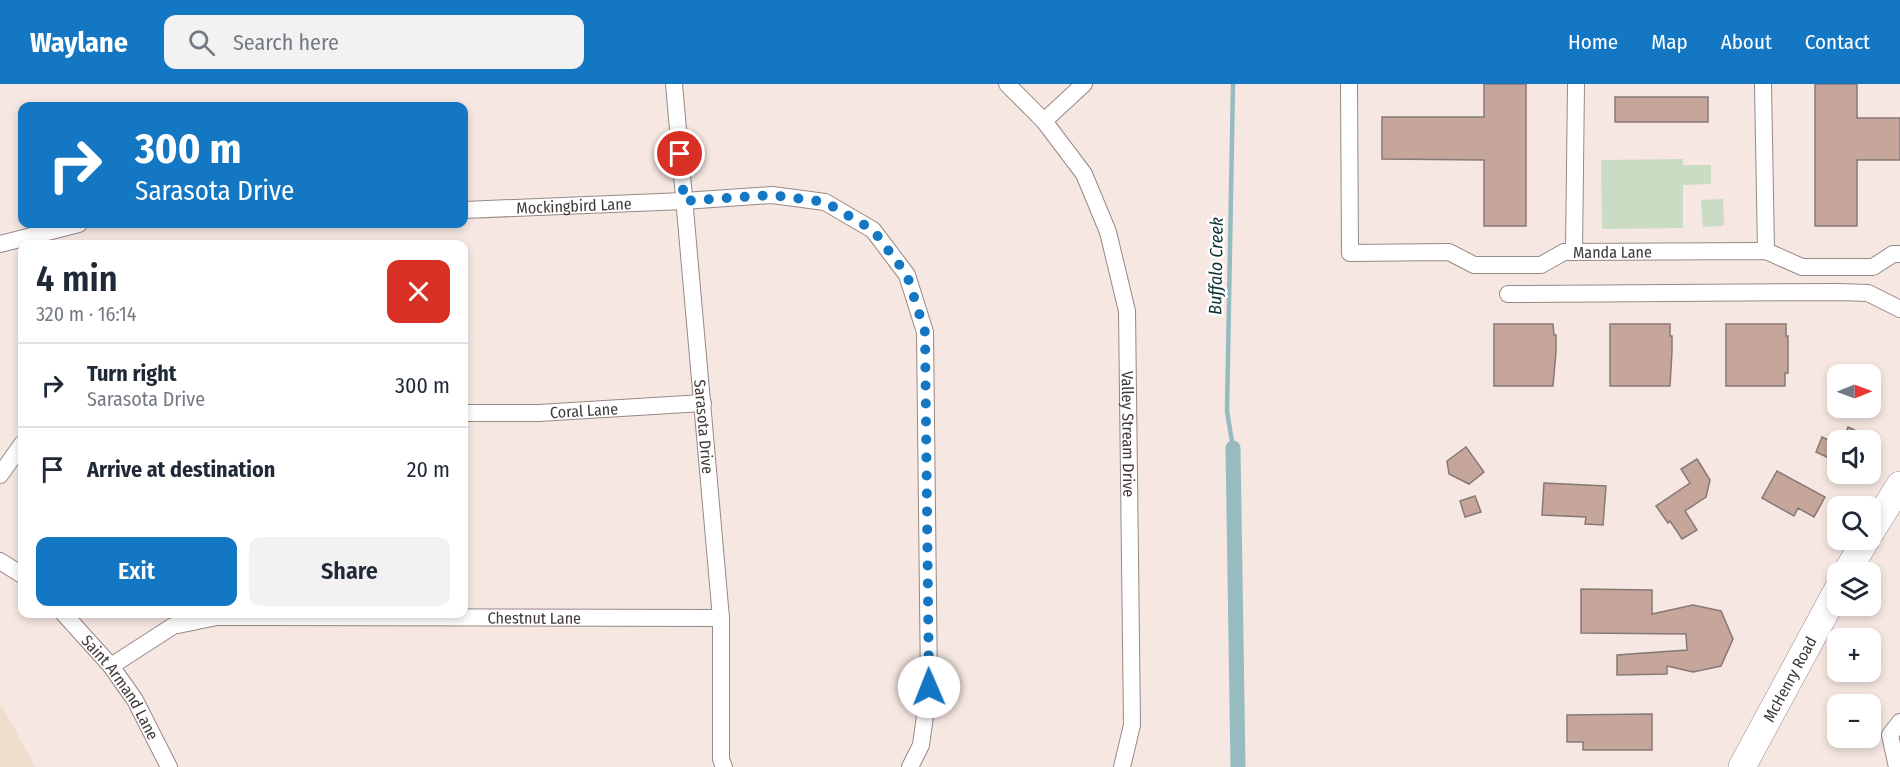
<!DOCTYPE html>
<meta charset="utf-8">
<style>
body{margin:0;font-family:"Fira Sans Condensed",sans-serif;background:#f2f2f3;color:#1f2937;height:100vh;display:flex;flex-direction:column;font-size:22px;white-space:nowrap}
*{box-sizing:border-box;margin:0}
p{font-size:20px;color:#747a83}
.icon{flex:none;width:33px;height:33px;fill:none;stroke:currentColor;stroke-width:2;stroke-linecap:round;stroke-linejoin:round}
.map{position:relative;flex:1;overflow:hidden}
.sheet{position:absolute;left:18px;top:156px;width:450px;height:378px;display:flex;flex-direction:column;background:#fff;border-radius:12px;box-shadow:0 3px 9px #0003}
.sheet>*{flex:none}
.hud{position:absolute;left:18px;top:18px;width:450px;height:126px;border-radius:12px;box-shadow:0 3px 9px #0003;background:#1477c3;color:#fff;overflow:hidden}
.needle{width:39px;rotate:89deg}
.tools{position:absolute;left:1827px;top:280px;display:grid;gap:12px}
.tools a{display:grid;place-items:center;width:54px;height:54px;border-radius:12px;background:#fff;box-shadow:0 3px 9px #0003;font-size:30px}
.pin{position:absolute;display:grid;place-items:center;width:51px;height:51px;color:#fff;margin:-26px;border:3px solid #fff;border-radius:50%;box-shadow:0 2px 6px #0007}
.me{position:absolute;width:66px;margin:-33px;rotate:359deg;stroke-linejoin:round;filter:drop-shadow(0 0 4px #0008)}
.turn{display:flex;align-items:center;gap:21px;height:126px;padding:0 18px;font-size:27px}
.turn .icon{width:78px;height:78px;stroke-width:2.5}
.turn b{display:block;font-size:42px;line-height:51px}
.round{display:grid;place-items:center;flex:none;width:63px;height:63px;border-radius:12px;background:#f2f2f3}
.headline{display:flex;align-items:center;justify-content:space-between;height:102px;padding:0 18px}
h1{font-size:36px;font-weight:600;line-height:45px}
.action{display:flex;gap:12px;margin-top:auto;padding:12px 18px}
.action a{flex:1;height:69px;border-radius:12px;background:#1477c3;color:#fff;font-size:24px;font-weight:600;line-height:69px;text-align:center}
.action a+a{background:#f2f2f3;color:#1f2937}
ul{padding:0;list-style:none}
li{display:flex;align-items:center;gap:18px;height:84px;padding:0 18px;border-top:2px solid #e0e1e3}
li div{flex:1}
li b{display:block;font-size:22px}
li em{font-style:normal}
header{display:flex;align-items:center;gap:36px;box-sizing:border-box;height:84px;padding:0 30px;background:#1477c3;color:#fff}
header strong{font-size:28px}
nav{display:flex;gap:33px;margin-inline-start:auto;font-size:21px}
.search{width:420px;height:54px;background:#f2f2f3;display:flex;align-items:center;gap:15px;box-sizing:border-box;padding:0 21px;border-radius:12px;color:#747a83;font-size:22px}
.map>svg:first-child{display:block}
</style>
<header>
<strong>Waylane</strong>
<div class="search"><svg class="icon" aria-label="search" viewBox="0 0 24 24"><circle cx="10" cy="10" r="6"/><path d="M15 15l6 6"/></svg>Search here</div>
<nav><a>Home</a><a>Map</a><a>About</a><a>Contact</a></nav>
</header>
<div class="map">
<svg width="1900" height="683" viewBox="0 0 1900 683">
<rect width="100%" height="100%" fill="#f6e7e2"/>
<path fill="#efdecc" d="M0,621L4,625L35,683H0Z"/>
<g fill="#cadcc4">
<path d="M1683,75V81H1711V100L1683,101V144L1602,145L1601,76Z"/>
<path d="M1723,115L1724,140L1722,142L1703,143L1701,116Z"/>
</g>
<g fill="none" stroke-linecap="round" stroke-linejoin="round">
<path stroke="#97bcc0" stroke-width="4.5" d="M1233,0L1227,327L1233,364"/>
<path stroke="#97bcc0" stroke-width="15" d="M1233,364L1238,683"/>
</g>
<g fill="#c6a69b" stroke="#867975" stroke-width="1.5">
<path d="M1484,0H1526V142H1484V76L1382,75V33H1484Z"/>
<path d="M1815,0H1857V34H1900V76H1857V142H1815Z"/>
<rect x="1615" y="13" width="93" height="25"/>
<path d="M1494,240H1553L1554,251H1556V267L1553,302H1494Z"/>
<path d="M1610,240H1670V252H1672V267L1670,302H1610Z"/>
<path d="M1726,240H1786V252H1788V289H1785V302H1726Z"/>
<path d="M1848,343L1878,357H1842Z"/>
<path d="M1822,353L1838,361V378L1816,368Z"/>
<path d="M1466,363L1484,388L1469,400L1449,390L1447,377Z"/>
<path d="M1697,375L1710,396L1706,413L1685,427L1697,446L1682,455L1670,437L1668,439L1656,422L1690,399L1681,385Z"/>
<path d="M1777,387L1825,413L1814,433L1798,424L1794,432L1762,414Z"/>
<path d="M1544,399L1606,402L1603,441L1585,440L1586,433L1542,431Z"/>
<path d="M1475,412L1481,428L1465,433L1460,417Z"/>
<path d="M1581,505L1652,506V530L1693,521L1721,527L1733,555L1721,582L1693,588L1667,582V590L1617,591V571L1687,566L1686,550L1581,549Z"/>
<path d="M1652,630V666H1583V658H1567V631Z"/>
</g>
<g fill="none" stroke-linecap="round" stroke-linejoin="round">
<defs>
<g id="street">
<path id="s1" d="M674,0L721,534V675L724,683"/>
<path d="M1007,0L1044,37"/>
<path id="s2" d="M1084,0L1044,37L1084,90L1108,148L1127,227L1132,641L1122,683"/>
<path id="s3" d="M1349,0L1350,169L1449,168L1474,181H1541L1564,168L1766,167L1802,183H1873L1893,170H1900"/>
<path d="M1763,0L1766,167"/>
<path id="s4" d="M464,126L684,117L772,111L825,118L873,146L907,191L925,248L929,603L921,661L910,683"/>
<path d="M0,160L79,140"/>
<path d="M1574,168L1576,0"/>
<path d="M1508,210L1839,208L1868,209L1900,225"/>
<path id="s5" d="M464,329H539L703,319"/>
<path d="M0,391L22,360"/>
<path d="M0,477L22,491"/>
<path id="s6" d="M64,530L111,582L135,616L169,683"/>
<path id="s7" d="M111,582L173,542L217,533L721,534"/>
<path d="M1897,683L1890,651L1900,638"/>
</g>
<g id="primary">
<path d="M1870,449L1900,401"/>
<path d="M1846,489L1866,456"/>
<path id="s8" d="M1742,683L1838,505"/>
</g>
</defs>
<use href="#street" stroke="#978985" stroke-width="18"/>
<use href="#primary" stroke="#978985" stroke-width="28"/>
<use href="#street" stroke="#fff" stroke-width="16"/>
<use href="#primary" stroke="#fff" stroke-width="27"/>
</g>
<g fill="none" stroke-linecap="round" stroke-linejoin="round">
<path stroke="#1477c3" stroke-width="10" stroke-dasharray="0 18" d="M680,70L684,117L772,111L825,118L873,146L907,191L925,248L929,603"/>
</g>
<g text-anchor="middle" dominant-baseline="central" stroke-width="5" stroke-linejoin="round" paint-order="stroke">
<g font-size="16" fill="#3f3937" stroke="#fff">
<text stroke="none"><textPath href="#s4" startOffset="110">Mockingbird Lane</textPath></text>
<text stroke="none"><textPath href="#s3" startOffset="438">Manda Lane</textPath></text>
<text stroke="none"><textPath href="#s5" startOffset="120">Coral Lane</textPath></text>
<text stroke="none"><textPath href="#s1" startOffset="344">Sarasota Drive</textPath></text>
<text stroke="none"><textPath href="#s2" startOffset="388">Valley Stream Drive</textPath></text>
<text stroke="none"><textPath href="#s7" startOffset="436">Chestnut Lane</textPath></text>
<text stroke="none"><textPath href="#s8" startOffset="100">McHenry Road</textPath></text>
<text stroke="none"><textPath href="#s6" startOffset="93">Saint Armand Lane</textPath></text>
</g>
<g font-size="18" font-style="italic" fill="#0b3135" stroke="#fff">
<text transform="translate(1216 182) rotate(-89)">Buffalo Creek</text>
</g>
</g>
</svg>
<div class="tools">
<a><svg class="needle" viewBox="-14 -14 28 28"><path d="M0-13l5 13h-10z" fill="#e53935"/><path d="M0 13l5-13h-10z" fill="#747a83"/></svg></a>
<a><svg class="icon" aria-label="sound" viewBox="0 0 24 24"><path d="M4 9h4l5-4v14l-5-4H4zM17 9q2 3 0 6"/></svg></a>
<a><svg class="icon" aria-label="search" viewBox="0 0 24 24"><circle cx="10" cy="10" r="6"/><path d="M15 15l6 6"/></svg></a>
<a><svg class="icon" aria-label="layers" viewBox="0 0 24 24"><path d="M12 4l9 5-9 5-9-5zM3 14l9 5 9-5"/></svg></a>
<a>+</a>
<a>−</a>
</div>
<div class="pin" style="left:680px;top:70px;background:#d93025"><svg class="icon" aria-label="arrive" viewBox="0 0 24 24"><path d="M6 21V4h12l-3 4 3 4H6"/></svg></div>
<svg class="me" style="left:929px;top:603px" viewBox="-20 -20 40 40"><circle r="19" fill="#fff"/><path d="M0-13L10 11 0 6-10 11z" fill="#1477c3"/></svg>
<div class="hud">
<div class="turn"><svg class="icon" aria-label="right" viewBox="0 0 24 24"><path d="M7 20v-9h11M14 6l5 5-5 5"/></svg><div><b>300 m</b>Sarasota Drive</div></div>
</div>
<section class="sheet">
<div class="headline"><div><h1>4 min</h1><p>320 m · 16:14</p></div><a class="round" style="background:#d93025;color:#fff"><svg class="icon" aria-label="close" viewBox="0 0 24 24"><path d="M6 6l12 12M18 6L6 18"/></svg></a></div>
<ul>
<li><svg class="icon" aria-label="right" viewBox="0 0 24 24"><path d="M7 20v-9h11M14 6l5 5-5 5"/></svg><div><b>Turn right</b><p>Sarasota Drive</p></div><em>300 m</em></li>
<li><svg class="icon" aria-label="arrive" viewBox="0 0 24 24"><path d="M6 21V4h12l-3 4 3 4H6"/></svg><div><b>Arrive at destination</b></div><em>20 m</em></li>
</ul>
<div class="action"><a>Exit</a><a>Share</a></div>
</section>
</div>
